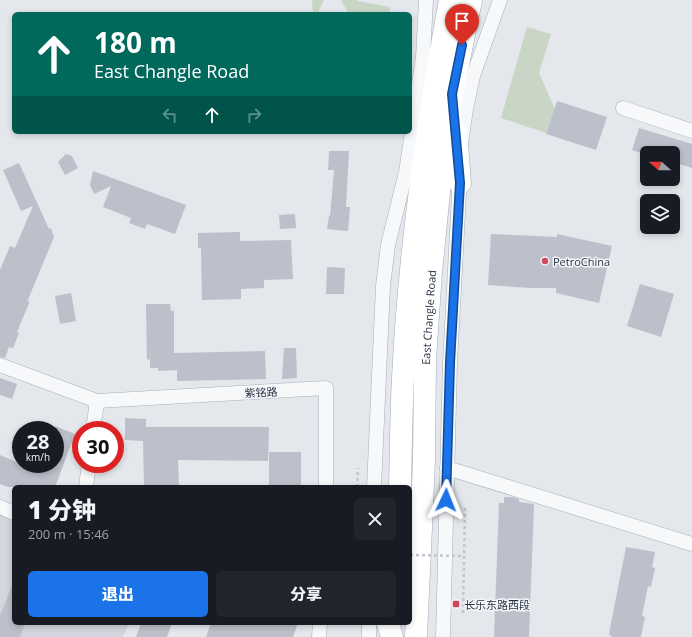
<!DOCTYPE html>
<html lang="zh">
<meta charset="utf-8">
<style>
body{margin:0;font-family:"Open Sans","Noto Sans SC",sans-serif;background:#20242c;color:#f1f3f6;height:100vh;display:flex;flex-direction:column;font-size:15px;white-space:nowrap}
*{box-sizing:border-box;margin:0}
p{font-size:13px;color:#9ea1a6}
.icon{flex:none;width:22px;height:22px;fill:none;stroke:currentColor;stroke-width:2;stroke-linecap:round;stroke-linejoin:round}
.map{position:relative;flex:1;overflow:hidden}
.details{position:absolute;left:12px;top:485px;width:400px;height:140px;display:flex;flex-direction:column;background:#171b24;border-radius:6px;box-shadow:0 2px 6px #0003}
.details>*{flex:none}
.banner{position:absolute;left:12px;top:12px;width:400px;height:122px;border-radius:6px;box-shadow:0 2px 6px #0003;background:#00695c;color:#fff;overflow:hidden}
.needle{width:26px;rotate:291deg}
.tools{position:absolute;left:640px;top:146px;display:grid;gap:8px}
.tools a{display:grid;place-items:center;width:40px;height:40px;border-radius:6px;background:#171b24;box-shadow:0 2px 6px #0003;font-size:20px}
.speed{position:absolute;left:12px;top:421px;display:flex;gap:8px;font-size:20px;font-weight:700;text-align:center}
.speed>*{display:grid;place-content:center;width:52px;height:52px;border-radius:50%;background:#171b24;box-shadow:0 2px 6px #0003;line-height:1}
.speed small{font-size:10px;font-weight:400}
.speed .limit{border:6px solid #d22;background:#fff;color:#111}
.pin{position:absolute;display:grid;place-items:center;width:34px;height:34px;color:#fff;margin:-41px -17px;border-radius:50% 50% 50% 0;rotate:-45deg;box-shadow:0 0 4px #0007}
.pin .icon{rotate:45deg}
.me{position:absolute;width:44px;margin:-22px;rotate:2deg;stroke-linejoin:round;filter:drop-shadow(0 0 3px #0008)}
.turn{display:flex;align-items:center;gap:14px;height:84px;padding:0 16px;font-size:18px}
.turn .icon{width:52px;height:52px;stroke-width:2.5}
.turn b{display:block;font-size:28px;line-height:34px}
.lanes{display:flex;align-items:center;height:38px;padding:0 16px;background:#0003;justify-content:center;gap:20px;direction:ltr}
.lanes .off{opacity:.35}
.round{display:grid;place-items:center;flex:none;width:42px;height:42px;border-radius:6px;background:#20242c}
.summary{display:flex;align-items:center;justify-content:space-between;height:68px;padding:0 16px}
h1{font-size:24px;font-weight:800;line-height:30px}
.button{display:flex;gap:8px;margin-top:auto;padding:8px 16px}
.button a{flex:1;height:46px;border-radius:6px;background:#1a73e8;color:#fff;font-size:16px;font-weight:800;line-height:46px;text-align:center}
.button a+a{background:#20242c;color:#f1f3f6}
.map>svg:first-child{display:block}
</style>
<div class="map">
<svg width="692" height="637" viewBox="0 0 692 637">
<rect width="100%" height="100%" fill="#e4e7ec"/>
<path fill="#d2d6de" d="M0,512L14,517V623H129L123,637H0Z"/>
<g fill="#c9d6c5">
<path d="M312,0H324L317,14H313Z"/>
<path d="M341,0H357V1L390,7V14H349Z"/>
<path d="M527,27L551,34L539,73L555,109L546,133L501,118Z"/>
</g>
<g fill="#bbc0ca">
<path d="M557,101L607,117L596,150L546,134Z"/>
<path d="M639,128L692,144V168L673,162V153H641L632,150Z"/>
<path d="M329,151H349L346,207H350L348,231L327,229L329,216H330L334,170H328Z"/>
<path d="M66,154L72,156L78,168L65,175L58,162Z"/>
<path d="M19,163L49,229L51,228L54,237L27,302L30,301L17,332L19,333L13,348L9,347L5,358L0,357V270L10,246L15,248L33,206L21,211L3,170Z"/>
<path d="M93,171L186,205L175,234L147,224L145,229L129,223L131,218L103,207L111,186L94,194L90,185Z"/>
<path d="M295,214L296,228L280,229L279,215Z"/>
<path d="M240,232V241L291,240L293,279L264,280V288L241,289V299L202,300L201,248H198V233Z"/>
<path d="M491,234L557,237V234L612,246L599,303L556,293V288H531L488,285Z"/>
<path d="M327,267L345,268L344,294H326Z"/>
<path d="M640,284L674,294L661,337L627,326Z"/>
<path d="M71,293L76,321L60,324L55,296Z"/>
<path d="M146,304H170L171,311H174V353L265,351L266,379L177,381V370L158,371V368H150V359L147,360Z"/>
<path d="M284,348H296L297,378L282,379Z"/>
<path d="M0,378L17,384L12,399L0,395Z"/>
<path d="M125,418L146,419V427H269L268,461L178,460L179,487H144L143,441L125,440Z"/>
<path d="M55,426L75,434L55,487H8L0,484V455L21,464H55Z"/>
<rect x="269" y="452" width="32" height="35"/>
<path d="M504,497H512L519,499V502L534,504L529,637H494L499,503H504Z"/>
<path d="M626,547L655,552L652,567L655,568L651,587L648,586L642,616L645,617L641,637H611V635H609L611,623Z"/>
<path d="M13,582L14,623H25L20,637H0V616Z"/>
<path d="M141,623H172L167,637H136Z"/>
<path d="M211,623H298L293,637H206Z"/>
</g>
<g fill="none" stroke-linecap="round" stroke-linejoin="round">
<defs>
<g id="street">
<path d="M623,108L692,131"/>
<path d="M461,143L466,109L473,76L500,0"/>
<path d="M0,365L97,401L326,388V487"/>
<path d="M93,430L97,401"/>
<path d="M447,468L692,544"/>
<path d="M86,487L89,464"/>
<path d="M374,487L383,286L388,245L406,172L411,139L423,57L426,0"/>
<path d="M0,507L14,513"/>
<path d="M319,637L320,623"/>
<path d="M369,637V623"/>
<path d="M443,637L450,363L460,176"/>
</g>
<g id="primary">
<path d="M456,132L460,183"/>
<path d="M400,487C401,451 401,414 403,378C409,251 427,125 450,0"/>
<path d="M388,623L392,637"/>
<path id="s1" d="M416,637L424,461L425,359L431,272L440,183L452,94L471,0"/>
</g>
</defs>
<use href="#street" stroke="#a9aeb7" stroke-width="15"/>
<use href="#primary" stroke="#a3abb8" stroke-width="23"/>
<g stroke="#c2c5cb" stroke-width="2.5" stroke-dasharray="3 3" stroke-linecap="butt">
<path d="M357,487L358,468"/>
<path d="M463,613L465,507"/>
</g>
<use href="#street" stroke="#f7f8fa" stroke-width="14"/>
<use href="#primary" stroke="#fff" stroke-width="22"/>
<path stroke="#c2c5cb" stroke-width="2.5" stroke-dasharray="3 3" stroke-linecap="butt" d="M410,555L464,556"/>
</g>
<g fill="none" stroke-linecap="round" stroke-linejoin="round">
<defs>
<path id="route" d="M446,500L450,363L460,183L452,94L462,45"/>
</defs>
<use href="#route" stroke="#114b97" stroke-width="10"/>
<use href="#route" stroke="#1a73e8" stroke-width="7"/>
</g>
<g fill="#d1495b" stroke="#f4f6f9" stroke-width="1.5">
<circle cx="545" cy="261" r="4"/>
<rect x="452" y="600" width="8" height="8" rx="2"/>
</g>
<g text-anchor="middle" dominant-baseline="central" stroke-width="3" stroke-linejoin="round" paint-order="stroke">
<g font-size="11" fill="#2b3445" stroke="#f4f6f9" text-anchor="start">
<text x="553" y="261">PetroChina</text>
<text x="464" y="604">长乐东路西段</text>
</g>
<g font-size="11" fill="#2b3445" stroke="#f4f6f9">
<text stroke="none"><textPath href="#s1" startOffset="320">East Changle Road</textPath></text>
<text transform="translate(261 392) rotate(-3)">紫铭路</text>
</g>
</g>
</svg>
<div class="tools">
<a><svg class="needle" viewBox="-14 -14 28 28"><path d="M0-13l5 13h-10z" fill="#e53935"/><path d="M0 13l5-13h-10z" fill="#9ea1a6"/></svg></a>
<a><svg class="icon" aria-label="layers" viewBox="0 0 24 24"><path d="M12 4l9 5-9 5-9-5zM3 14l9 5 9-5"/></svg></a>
</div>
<div class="speed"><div>28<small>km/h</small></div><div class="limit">30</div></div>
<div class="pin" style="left:462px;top:45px;background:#d93025"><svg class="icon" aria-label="arrive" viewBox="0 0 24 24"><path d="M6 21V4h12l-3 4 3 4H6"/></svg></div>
<svg class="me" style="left:446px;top:500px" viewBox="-20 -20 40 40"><path d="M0-17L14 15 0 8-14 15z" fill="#1a73e8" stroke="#fff" stroke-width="4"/></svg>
<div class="banner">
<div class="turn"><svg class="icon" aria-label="ahead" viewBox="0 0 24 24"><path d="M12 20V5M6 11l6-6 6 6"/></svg><div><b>180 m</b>East Changle Road</div></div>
<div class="lanes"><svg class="icon off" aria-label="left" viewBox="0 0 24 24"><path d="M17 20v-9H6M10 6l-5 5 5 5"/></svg><svg class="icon" aria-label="ahead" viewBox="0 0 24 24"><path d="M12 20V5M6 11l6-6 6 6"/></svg><svg class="icon off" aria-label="right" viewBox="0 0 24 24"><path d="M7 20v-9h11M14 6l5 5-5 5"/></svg></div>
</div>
<section class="details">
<div class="summary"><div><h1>1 分钟</h1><p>200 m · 15:46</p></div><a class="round"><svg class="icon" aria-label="close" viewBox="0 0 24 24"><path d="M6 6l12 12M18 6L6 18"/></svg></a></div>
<div class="button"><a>退出</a><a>分享</a></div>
</section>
</div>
